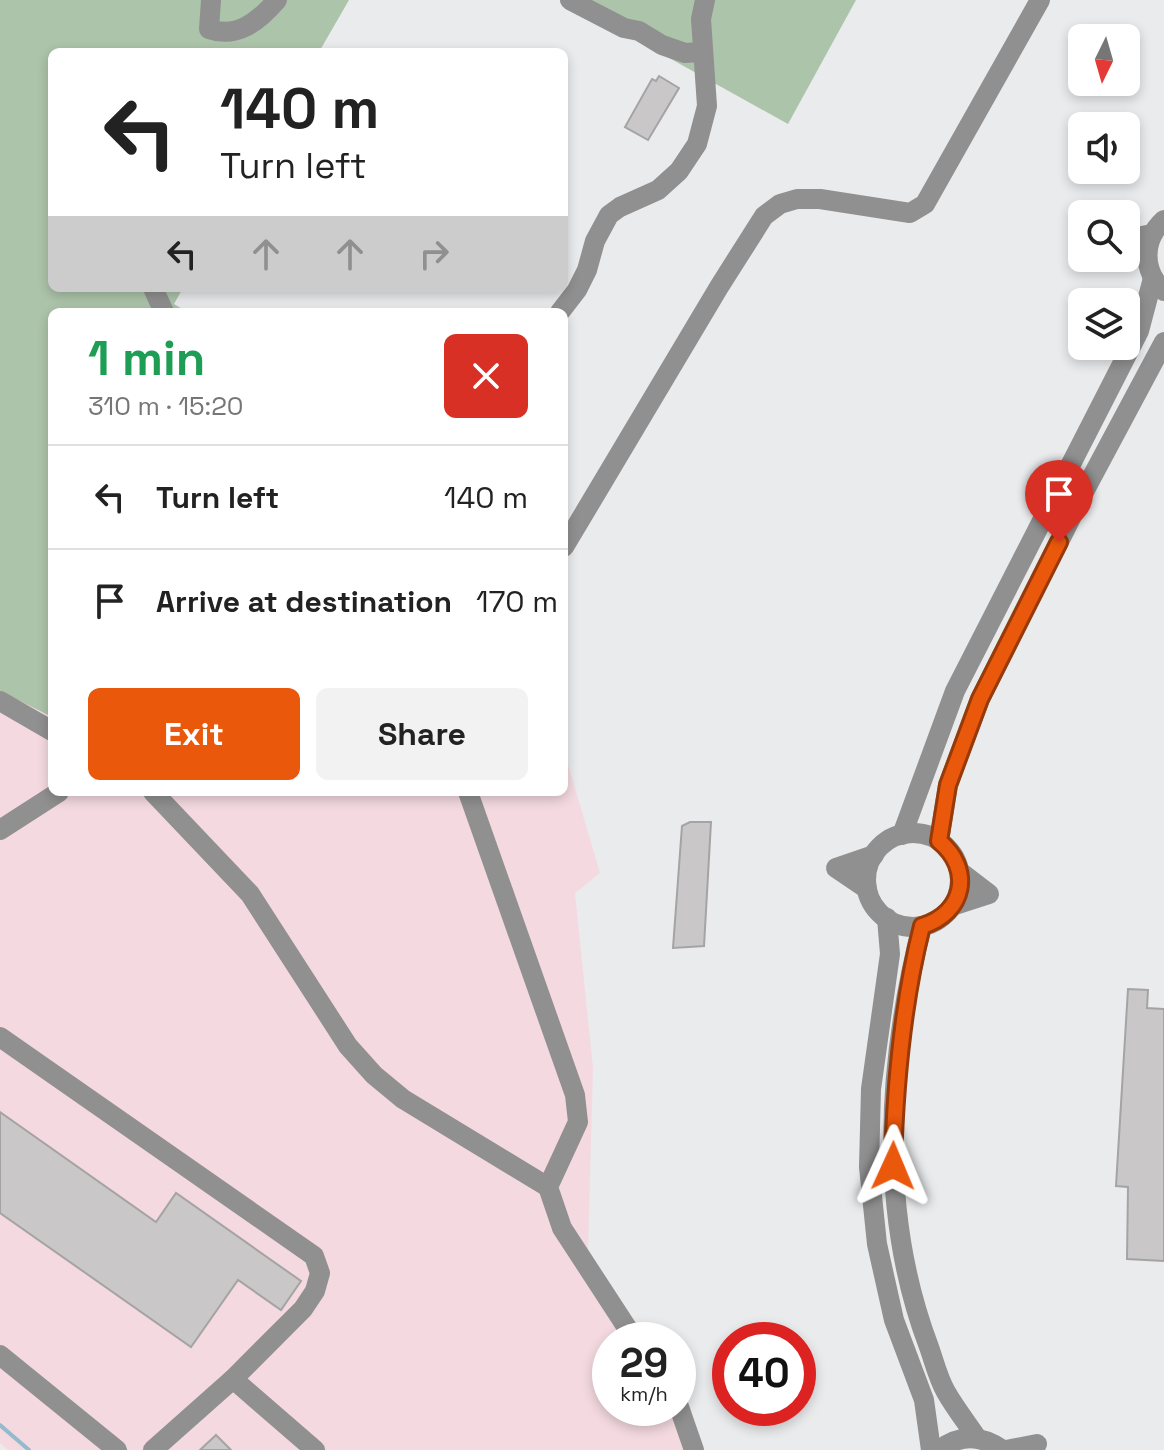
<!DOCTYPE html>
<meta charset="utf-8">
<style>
body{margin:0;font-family:"Space Grotesk",sans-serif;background:#f2f2f2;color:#222;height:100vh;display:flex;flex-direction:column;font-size:30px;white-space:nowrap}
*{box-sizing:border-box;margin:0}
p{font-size:26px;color:#767676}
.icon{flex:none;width:44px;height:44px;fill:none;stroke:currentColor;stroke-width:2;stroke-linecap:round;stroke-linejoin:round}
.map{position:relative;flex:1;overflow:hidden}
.sheet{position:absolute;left:48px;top:308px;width:520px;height:488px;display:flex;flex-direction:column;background:#fff;border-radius:12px;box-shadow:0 4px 12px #0003}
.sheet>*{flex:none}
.guide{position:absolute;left:48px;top:48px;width:520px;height:244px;border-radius:12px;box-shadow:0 4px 12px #0003;background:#fff;color:#222;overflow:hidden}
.needle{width:52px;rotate:185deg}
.fabs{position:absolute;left:1068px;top:24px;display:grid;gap:16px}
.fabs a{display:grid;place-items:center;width:72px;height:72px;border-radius:12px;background:#fff;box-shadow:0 4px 12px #0003;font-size:40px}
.speed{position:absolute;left:592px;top:1322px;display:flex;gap:16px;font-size:40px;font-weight:700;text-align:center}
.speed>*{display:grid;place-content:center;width:104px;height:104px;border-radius:50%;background:#fff;box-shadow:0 4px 12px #0003;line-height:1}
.speed small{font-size:20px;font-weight:400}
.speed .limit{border:12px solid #d22;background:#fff;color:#111}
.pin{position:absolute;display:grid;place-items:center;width:68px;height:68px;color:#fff;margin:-82px -34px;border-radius:50% 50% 50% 0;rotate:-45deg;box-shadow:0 0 8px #0007}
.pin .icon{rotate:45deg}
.me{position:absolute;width:88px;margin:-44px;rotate:1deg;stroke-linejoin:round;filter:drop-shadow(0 0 6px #0008)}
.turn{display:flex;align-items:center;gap:28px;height:168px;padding:0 40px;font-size:36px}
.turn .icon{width:104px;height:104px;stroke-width:2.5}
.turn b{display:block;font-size:56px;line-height:68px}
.lanes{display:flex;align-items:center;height:76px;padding:0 40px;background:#0003;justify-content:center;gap:40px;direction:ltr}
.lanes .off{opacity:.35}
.round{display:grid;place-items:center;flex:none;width:84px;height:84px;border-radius:12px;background:#f2f2f2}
.headline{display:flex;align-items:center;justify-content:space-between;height:136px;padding:0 40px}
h1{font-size:48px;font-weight:700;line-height:60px;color:#1e9e55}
.action{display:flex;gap:16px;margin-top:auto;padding:16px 40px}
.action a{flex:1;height:92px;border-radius:12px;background:#ea580c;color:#fff;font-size:32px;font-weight:700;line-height:92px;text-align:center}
.action a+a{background:#f2f2f2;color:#222}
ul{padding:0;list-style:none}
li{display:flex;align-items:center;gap:24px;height:104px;padding:0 40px;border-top:2px solid #e0e0e0}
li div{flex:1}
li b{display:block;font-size:30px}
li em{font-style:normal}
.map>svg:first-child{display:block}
</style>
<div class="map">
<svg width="1164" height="1450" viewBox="0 0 1164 1450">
<rect width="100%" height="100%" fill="#eaebed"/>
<path fill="#f4dae0" d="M0,691L52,717V792H564V751L600,873L575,893L593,1068L588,1252L647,1340H610V1408H678V1388L690,1406L701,1450H8L0,1443Z"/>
<g fill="#acc4aa">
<path d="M0,0H349L319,52H52V288H183L174,304L187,312H52V717L0,691Z"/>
<path d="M565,0H856L788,124Z"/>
</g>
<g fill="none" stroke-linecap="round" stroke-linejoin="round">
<path stroke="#94bacd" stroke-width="4" d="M0,1425L29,1450"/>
</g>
<g fill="#c9c7c8" stroke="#a5a3a4" stroke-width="2">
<path d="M659,76L679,88L648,140L625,127L652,79L656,81Z"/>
<path d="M690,822H711L704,946L673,948L682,826Z"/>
<path d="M1128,989L1148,990L1147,1008L1164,1009V1261L1127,1259L1128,1187L1116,1186Z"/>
<path d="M0,1112L156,1222L176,1193L301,1281L281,1310L238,1280L191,1347L0,1213Z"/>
<path d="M216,1435L231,1450H200Z"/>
</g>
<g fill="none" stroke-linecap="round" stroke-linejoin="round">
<g stroke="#919090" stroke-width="20">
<path d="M211,0L209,29C237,39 259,21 277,0"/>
<path d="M570,0L624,28L639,31L662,45L685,53L702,52"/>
<path d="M1164,220C1142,240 1142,271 1164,291"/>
<path d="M1126,239L1152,234"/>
<path d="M153,288L164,312"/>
<path d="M560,312L577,290L587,270L595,241L609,215L620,207L658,190L679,171L697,144L707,106L701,19L705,0"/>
<path d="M564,547L719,287L764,216L780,204L797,199H820L910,213L925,204L1040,0"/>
<path d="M0,701L52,731"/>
<path d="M153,792L250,894L348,1046L374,1075L403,1099L548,1187"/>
<path d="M468,792L575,1095L578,1122L548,1187L562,1228L635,1340"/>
<path d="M0,830L59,792"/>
<circle cx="913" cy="880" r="47"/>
<path d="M902,835L955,691L1139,331L1153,278"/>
<path d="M939,841L948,785L980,699L1086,488L1164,342"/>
<path d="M867,889L836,868L874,855"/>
<path d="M952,906L989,894L959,871"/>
<path d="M887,918L890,954L871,1089L869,1167L877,1244L894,1320L924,1400L931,1450"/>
<path d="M922,926C887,1063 878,1213 929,1347C934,1361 938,1378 946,1392C955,1408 967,1423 977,1438"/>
<path d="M0,1037L314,1256L320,1273L315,1291L303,1309L233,1379L153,1450"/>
<path d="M0,1355L117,1450"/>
<path d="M233,1379L315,1450"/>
<path d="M678,1404L694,1450"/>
<path d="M939,1450C960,1434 981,1435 1003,1450"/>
<path d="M1006,1450L1037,1444L1033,1450"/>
</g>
</g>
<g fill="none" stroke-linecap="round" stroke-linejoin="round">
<defs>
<path id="route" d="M893,1166C895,1085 902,1005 922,926C965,913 973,869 939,841L948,785L980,699L1059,542"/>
</defs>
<use href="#route" stroke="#983908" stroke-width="20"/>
<use href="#route" stroke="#ea580c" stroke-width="14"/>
</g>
</svg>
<div class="fabs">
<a><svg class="needle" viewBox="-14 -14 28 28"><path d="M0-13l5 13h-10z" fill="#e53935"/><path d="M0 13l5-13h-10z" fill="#767676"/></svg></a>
<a><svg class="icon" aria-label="sound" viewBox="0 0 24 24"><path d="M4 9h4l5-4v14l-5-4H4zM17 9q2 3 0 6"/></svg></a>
<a><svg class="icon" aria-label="search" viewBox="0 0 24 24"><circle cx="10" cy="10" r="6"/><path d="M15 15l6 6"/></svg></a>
<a><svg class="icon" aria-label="layers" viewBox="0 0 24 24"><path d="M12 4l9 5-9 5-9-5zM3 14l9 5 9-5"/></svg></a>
</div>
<div class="speed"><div>29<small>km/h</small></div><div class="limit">40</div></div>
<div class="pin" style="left:1059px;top:542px;background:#d93025"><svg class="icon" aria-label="arrive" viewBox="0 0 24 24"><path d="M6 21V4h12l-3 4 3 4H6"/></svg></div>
<svg class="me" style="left:893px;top:1166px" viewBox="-20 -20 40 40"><path d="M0-17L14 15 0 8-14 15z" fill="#ea580c" stroke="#fff" stroke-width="4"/></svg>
<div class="guide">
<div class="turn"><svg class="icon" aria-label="left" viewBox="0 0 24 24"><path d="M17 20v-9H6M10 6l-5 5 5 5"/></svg><div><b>140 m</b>Turn left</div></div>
<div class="lanes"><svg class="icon" aria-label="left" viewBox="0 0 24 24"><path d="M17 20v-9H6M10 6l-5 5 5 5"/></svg><svg class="icon off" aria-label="ahead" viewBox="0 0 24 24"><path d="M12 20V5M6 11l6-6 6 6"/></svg><svg class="icon off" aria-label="ahead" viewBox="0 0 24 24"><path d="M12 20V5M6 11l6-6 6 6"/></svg><svg class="icon off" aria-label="right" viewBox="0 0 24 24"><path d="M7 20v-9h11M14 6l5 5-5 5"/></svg></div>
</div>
<section class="sheet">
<div class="headline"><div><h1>1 min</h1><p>310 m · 15:20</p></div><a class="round" style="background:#d93025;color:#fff"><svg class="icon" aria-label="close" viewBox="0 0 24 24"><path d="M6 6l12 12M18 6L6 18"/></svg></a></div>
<ul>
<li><svg class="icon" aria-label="left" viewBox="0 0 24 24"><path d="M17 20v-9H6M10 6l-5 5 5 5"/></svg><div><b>Turn left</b></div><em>140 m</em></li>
<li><svg class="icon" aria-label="arrive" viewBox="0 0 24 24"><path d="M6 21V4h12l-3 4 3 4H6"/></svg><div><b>Arrive at destination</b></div><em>170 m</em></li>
</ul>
<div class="action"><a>Exit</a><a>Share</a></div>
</section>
</div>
